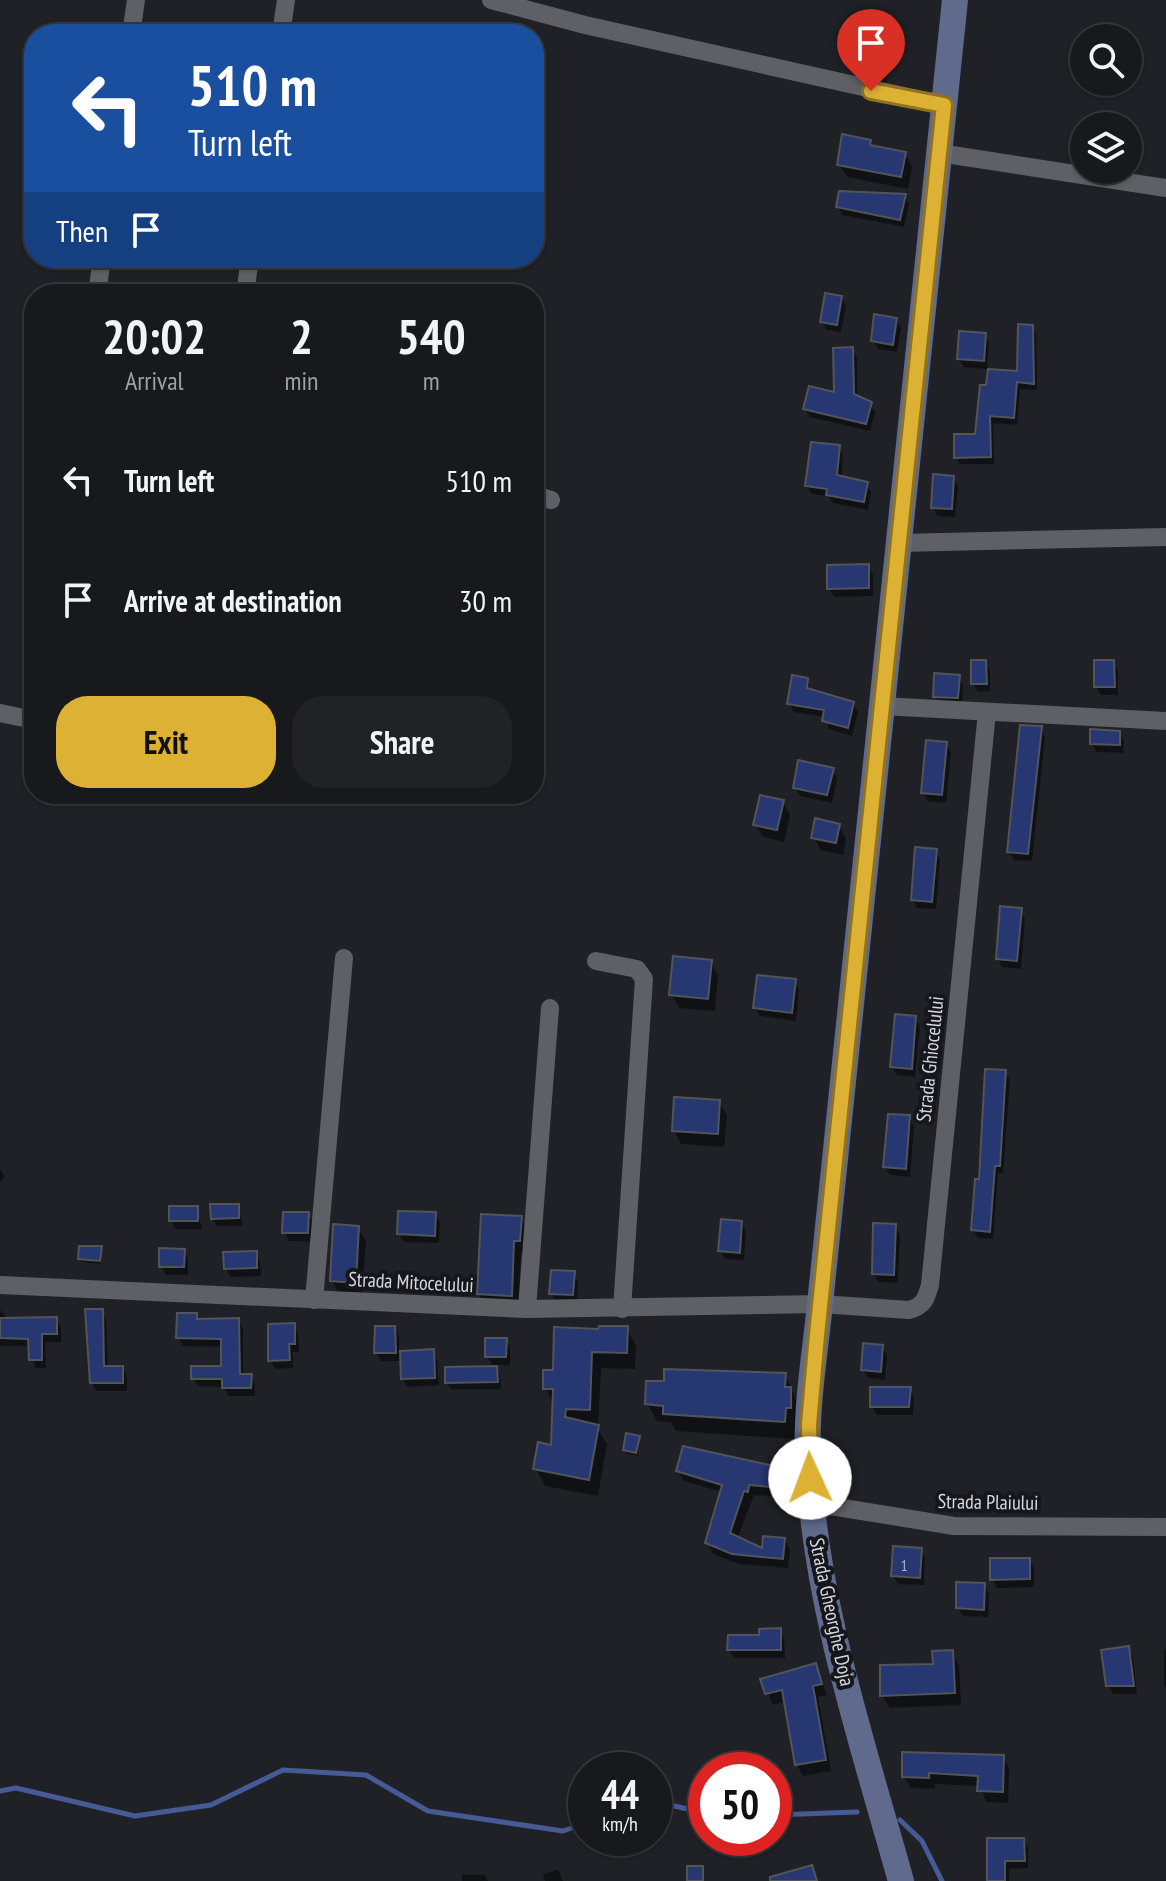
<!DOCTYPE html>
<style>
body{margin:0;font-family:"PT Sans Narrow",sans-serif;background:#202225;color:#f1f3f6;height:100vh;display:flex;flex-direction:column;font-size:30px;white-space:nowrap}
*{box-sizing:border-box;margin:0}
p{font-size:26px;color:#9ea0a3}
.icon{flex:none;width:44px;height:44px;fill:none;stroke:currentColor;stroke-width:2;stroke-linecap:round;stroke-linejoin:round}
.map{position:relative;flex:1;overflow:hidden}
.panel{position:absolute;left:24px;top:284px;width:520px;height:520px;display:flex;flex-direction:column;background:#17191c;border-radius:32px;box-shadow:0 2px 6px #0004,0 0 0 2px #36383b}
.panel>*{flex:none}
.guide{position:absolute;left:24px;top:24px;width:520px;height:244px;border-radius:32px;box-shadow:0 2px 6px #0004,0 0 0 2px #36383b;background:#1a4fa0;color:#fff;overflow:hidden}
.tools{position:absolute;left:1070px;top:24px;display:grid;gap:16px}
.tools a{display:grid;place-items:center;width:72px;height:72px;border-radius:50%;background:#17191c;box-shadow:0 2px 6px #0004,0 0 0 2px #36383b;font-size:40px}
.speed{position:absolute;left:568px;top:1752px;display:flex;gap:16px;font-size:40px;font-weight:700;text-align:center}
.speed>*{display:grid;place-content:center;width:104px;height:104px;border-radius:50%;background:#17191c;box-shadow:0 2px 6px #0004,0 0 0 2px #36383b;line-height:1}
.speed small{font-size:20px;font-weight:400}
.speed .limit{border:12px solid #d22;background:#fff;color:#111}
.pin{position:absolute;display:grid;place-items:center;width:68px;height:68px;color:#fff;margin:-82px -34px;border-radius:50% 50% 50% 0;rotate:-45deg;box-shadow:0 0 8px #0007}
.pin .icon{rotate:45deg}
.me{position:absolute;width:88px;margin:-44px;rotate:358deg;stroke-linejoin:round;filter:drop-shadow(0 0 6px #0008)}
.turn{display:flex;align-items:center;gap:28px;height:168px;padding:0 32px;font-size:36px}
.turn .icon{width:104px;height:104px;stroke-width:2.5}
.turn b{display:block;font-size:56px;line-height:68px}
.then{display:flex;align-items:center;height:76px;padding:0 32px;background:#0003;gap:16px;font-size:30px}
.eta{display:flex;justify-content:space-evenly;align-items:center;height:136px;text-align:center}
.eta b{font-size:48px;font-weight:800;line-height:56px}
.cta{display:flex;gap:16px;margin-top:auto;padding:16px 32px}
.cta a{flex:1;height:92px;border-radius:32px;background:#ddb133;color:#111;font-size:32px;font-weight:800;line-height:92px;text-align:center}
.cta a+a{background:#202225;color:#f1f3f6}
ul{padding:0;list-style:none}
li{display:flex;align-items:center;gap:24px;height:120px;padding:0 32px}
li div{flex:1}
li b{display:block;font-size:30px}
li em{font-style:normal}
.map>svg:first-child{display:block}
</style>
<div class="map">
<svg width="1166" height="1881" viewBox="0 0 1166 1881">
<rect width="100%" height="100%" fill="#1f2126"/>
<g fill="#0007">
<path d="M884,63L888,71L886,83L861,78L856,70Z"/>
<path d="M870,141L874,148L905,154L912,167L908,189L847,177L839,164Z"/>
<path d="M904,196L909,204L904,227L842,215L838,206Z"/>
<path d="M841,298L846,306L841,332L827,330L822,322Z"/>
<path d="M896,320L901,328L897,352L878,349L873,341Z"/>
<path d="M1031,327L1036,334L1037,390L1020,389L1017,425L993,423L994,464H960L956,457L977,436L988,387L1019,373Z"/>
<path d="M984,335L989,343L987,369L964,367L959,359Z"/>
<path d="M852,349L857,358V398L870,404L875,412L870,431L810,417L805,409L836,394Z"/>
<path d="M838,447L843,455L841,478L866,484L871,492L868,510L833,503L829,496L812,494L807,486Z"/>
<path d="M953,478L958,486L955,517L938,516L933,508Z"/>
<path d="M868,566L873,574V596L834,597L829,588Z"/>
<path d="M985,662L990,670V691L978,692L973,683Z"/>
<path d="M1113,662L1118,670V695H1101L1096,687Z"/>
<path d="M958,677L963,685L962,706L940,705L935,696Z"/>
<path d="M807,680L811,691L853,703L858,712L852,736L829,729L825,717L794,712L789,703Z"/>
<path d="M1040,728L1045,737L1032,861L1014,860L1009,851Z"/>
<path d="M1119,733L1124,741L1123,753L1096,752L1092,744Z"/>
<path d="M946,744L951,752L946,803L928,801L923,793Z"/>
<path d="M832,769L837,778L832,803L800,796L795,787Z"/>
<path d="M783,802L790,815L784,842L763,837L755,824Z"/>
<path d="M839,826L846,839L843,855L821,850L813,837Z"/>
<path d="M936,851L940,859L936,909L917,908L913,900Z"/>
<path d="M1020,910L1025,918L1021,969L1002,967L998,959Z"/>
<path d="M711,962L718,975L715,1011L679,1008L671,994Z"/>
<path d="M794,981L799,989L796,1021L760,1016L755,1008Z"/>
<path d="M915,1018L920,1026L915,1077L897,1075L892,1067Z"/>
<path d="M987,1071L1005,1072L1010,1080L1003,1173H998L993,1239L978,1238L973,1230Z"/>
<path d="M719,1102L727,1115L724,1147L681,1144L674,1131Z"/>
<path d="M909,1117L914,1126L910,1177L890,1175L885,1167Z"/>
<path d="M0,1169L5,1177L0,1182Z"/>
<path d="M238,1206L243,1226H217L213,1218Z"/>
<path d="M197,1208L202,1229H176L171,1221Z"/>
<path d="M308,1214L313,1223L312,1241H289L284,1232Z"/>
<path d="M435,1214L440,1223L439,1243L404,1242L399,1233Z"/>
<path d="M521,1218L528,1231L527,1254L521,1253L518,1309L487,1307L479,1294Z"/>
<path d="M741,1222L746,1231L744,1260L725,1259L720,1251Z"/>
<path d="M895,1226L900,1234L898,1283L878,1282L874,1274Z"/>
<path d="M358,1228L366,1241L362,1295L339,1294L332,1281Z"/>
<path d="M100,1248L101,1264L82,1262L80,1259Z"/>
<path d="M184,1251L188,1259V1275H166L161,1266Z"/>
<path d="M256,1253L260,1261L261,1276L231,1277L226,1269Z"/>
<path d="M573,1273L578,1281L577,1303L556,1301L551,1293Z"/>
<path d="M0,1310L9,1320L56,1319L61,1327V1342H45L46,1368H35L31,1346H0Z"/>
<path d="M102,1311L106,1320L108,1368H122L127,1376V1391H96L92,1383Z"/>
<path d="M196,1315L200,1321L238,1320L243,1328V1376H250L255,1384V1396H229L223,1387L198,1386L193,1378L223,1367V1347L183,1346L178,1337Z"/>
<path d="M293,1325L298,1334L299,1352H293V1368L275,1369L270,1360Z"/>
<path d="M394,1328L399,1336V1353L433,1351L437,1360L439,1385L407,1387L403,1378L402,1361H381L376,1352Z"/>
<path d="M626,1328L636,1345L635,1369L601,1368L598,1429L607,1444L598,1496L545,1486L536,1469L553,1447L554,1405L545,1388L555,1372L556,1329Z"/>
<path d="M506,1340L510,1349V1365H495L500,1375L501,1389H451L447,1383L494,1368L487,1356Z"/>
<path d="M882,1347L887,1355L885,1380L868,1378L863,1370Z"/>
<path d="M785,1375L800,1407V1425H795L794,1439L676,1431L671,1422L657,1421L647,1403Z"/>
<path d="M910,1389L914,1397L913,1415H877L872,1407Z"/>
<path d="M639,1438L638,1456L627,1454L625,1450Z"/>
<path d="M781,1470L787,1481V1497L754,1495L737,1539L764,1551L784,1539L790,1550L788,1568L739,1564L713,1554L707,1543L722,1492L684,1481L678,1471Z"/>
<path d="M921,1550L925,1558L924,1585L898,1584L893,1576Z"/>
<path d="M1029,1560L1034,1568V1587L997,1588L992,1579Z"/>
<path d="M984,1585L989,1593L988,1617L963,1616L958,1608Z"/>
<path d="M780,1630L784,1639L785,1658H734L729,1650Z"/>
<path d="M1128,1648L1133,1657L1137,1694H1113L1108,1686Z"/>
<path d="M1164,1649H1166V1689L1164,1685Z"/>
<path d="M952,1652L959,1665L961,1705L890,1708L882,1695L935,1666Z"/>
<path d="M816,1665L827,1695L818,1697L831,1771L803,1776L797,1765L786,1701L773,1705L763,1680Z"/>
<path d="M1003,1757L1009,1768L1008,1803L986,1802L980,1786L935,1784V1789L911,1788L904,1777Z"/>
<path d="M989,1840H1023L1028,1848V1868L1009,1869V1881H989Z"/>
<path d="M558,1870L563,1881H545L543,1874Z"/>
<path d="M462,1875H485L488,1881H462Z"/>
</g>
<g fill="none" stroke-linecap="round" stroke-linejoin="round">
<g stroke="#465a96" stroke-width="5">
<path d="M0,1791L16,1788L135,1816L211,1805L283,1770L366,1775L428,1811L563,1831L586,1823"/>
<path d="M654,1807L670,1805L706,1813"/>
<path d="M774,1815L857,1812"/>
<path d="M900,1820L922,1841L942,1881"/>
</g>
</g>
<g fill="#273771" stroke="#51545a" stroke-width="2">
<path d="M857,56L885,61L882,76L854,70Z"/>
<path d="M842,134L871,140L870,145L906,152L901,177L837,165Z"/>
<path d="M839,191L906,194L900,220L836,207Z"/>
<path d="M825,293L842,296L837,325L820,322Z"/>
<path d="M874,314L897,318L893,345L871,341Z"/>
<path d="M1018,324L1033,325L1034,384L1017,382L1014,418L990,416L991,457L954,458V434H975L980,385H986L988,369L1017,371Z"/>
<path d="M959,331L986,333L984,361L957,359Z"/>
<path d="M853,347L854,394L872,402L866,424L803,409L809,386L834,392L833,348Z"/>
<path d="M811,442L840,445L837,475L868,482L864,502L826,495L827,489L805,486Z"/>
<path d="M933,474L954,476L952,509L931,508Z"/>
<path d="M869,564V588L827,589V565Z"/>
<path d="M971,660H986L987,684H971Z"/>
<path d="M1094,660H1114L1115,687H1094Z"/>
<path d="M934,673L960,675L958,698L933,697Z"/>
<path d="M792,675L808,678L807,688L854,702L848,728L822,721L824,710L787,704Z"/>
<path d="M1020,725L1042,726L1028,854L1007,852Z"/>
<path d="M1090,729L1120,731V745L1090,744Z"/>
<path d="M926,740L947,742L942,795L921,793Z"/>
<path d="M798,760L834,768L827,795L793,788Z"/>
<path d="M760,795L784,800L777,830L753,825Z"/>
<path d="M815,818L840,824L836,843L811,838Z"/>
<path d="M915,847L937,849L932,902L911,900Z"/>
<path d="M1000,906L1022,908L1017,961L996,959Z"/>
<path d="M673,956L712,960L708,999L669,995Z"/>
<path d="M757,975L796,979L792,1013L753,1008Z"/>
<path d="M895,1014L916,1016L912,1069L890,1067Z"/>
<path d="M985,1069L1006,1070L1000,1166H995L990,1232L971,1230L975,1179H979Z"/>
<path d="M674,1097L720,1100L718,1134L672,1131Z"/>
<path d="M888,1114L910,1115L906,1169L883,1167Z"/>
<path d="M210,1204H239V1218L211,1219Z"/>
<rect x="169" y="1206" width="29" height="15"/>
<path d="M398,1211L436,1212L435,1236L397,1234Z"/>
<path d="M283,1212H309L308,1233H282Z"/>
<path d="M481,1214L522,1216L520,1241H514L512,1296L477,1294Z"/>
<path d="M721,1219L742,1221L740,1253L718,1251Z"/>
<path d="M873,1223L896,1224L894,1275L872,1274Z"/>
<path d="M333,1224L359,1226L356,1283L330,1281Z"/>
<path d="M79,1246H102L100,1261L78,1259Z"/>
<path d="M159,1248L185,1249L184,1267H159Z"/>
<path d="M257,1251V1268L224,1269L223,1252Z"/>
<path d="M551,1270L575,1271L573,1295L549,1294Z"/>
<path d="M85,1309H103L104,1366H123V1383H90Z"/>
<path d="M177,1313H197V1319L239,1318L240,1374H252L251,1388H222V1379H191V1366H221V1339L176,1338Z"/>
<path d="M57,1317V1334H42V1360H29L28,1339L0,1338V1318Z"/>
<path d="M295,1323V1344H289L290,1360L268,1361V1324Z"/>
<path d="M375,1326H395L396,1353H374Z"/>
<path d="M599,1326H628L627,1353L592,1352L590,1410L566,1409L565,1417L599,1425L589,1480L533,1469L538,1442L551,1445L553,1389H543V1370H553L554,1327L598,1329Z"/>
<path d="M485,1338H507L506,1357H485Z"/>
<path d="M863,1343L883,1345L881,1372L861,1370Z"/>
<path d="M434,1349L435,1378L401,1379L400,1351Z"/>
<path d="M497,1366L498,1382L445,1383V1367Z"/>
<path d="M664,1369L786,1373L785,1387H791V1408H786L785,1422L663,1414V1406L645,1404L646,1381H664Z"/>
<path d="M870,1387H911L909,1407H870Z"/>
<path d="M626,1433L640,1436L636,1453L623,1450Z"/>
<path d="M683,1446L783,1468L782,1488L749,1485L748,1492L744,1491L730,1533L762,1548L763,1536L785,1538L783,1559L732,1554L705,1543L722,1485L676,1471Z"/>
<path d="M893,1546L922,1548L920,1578L891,1576Z"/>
<path d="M990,1558H1030V1579L990,1580Z"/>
<path d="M956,1582L985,1583L984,1610L956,1608Z"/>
<path d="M781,1628V1650H727L728,1635H759V1629Z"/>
<path d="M1129,1646L1134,1686H1106L1101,1650Z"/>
<path d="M953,1650L955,1693L880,1696V1665L933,1664L932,1651Z"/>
<path d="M816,1663L822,1684L813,1686L826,1760L795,1765L782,1690L765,1694L760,1679Z"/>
<path d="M902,1752L1004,1755L1003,1792L977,1791L978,1776L929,1773V1778L902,1777Z"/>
<path d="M987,1838H1024L1025,1861H1005V1881H987Z"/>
<path d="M812,1865L817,1881H770V1877Z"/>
<rect x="687" y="1866" width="16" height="15"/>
</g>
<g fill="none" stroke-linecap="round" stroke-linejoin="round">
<g stroke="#5e6066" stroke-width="18">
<path d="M491,0L585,25L944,105"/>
<path d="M131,34L136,0"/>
<path d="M281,34L286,0"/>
<path d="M939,153L1166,188"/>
<path d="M97,294L102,258"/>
<path d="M245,294L250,258"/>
<path d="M534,495L551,500"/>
<path d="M899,543L1166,537"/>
<path d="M881,706L1166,721"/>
<path d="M0,713L34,720"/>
<path d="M596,961L637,969L644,979L622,1309"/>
<path d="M0,1285L527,1309L820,1304L909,1310C924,1306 926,1299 930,1285L987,712"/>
<path d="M314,1300L344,958"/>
<path d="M527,1309L550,1008"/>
<path d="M812,1503L954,1526L1166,1527"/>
</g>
<path stroke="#5f6a8c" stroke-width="26" d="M901,1881C862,1741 814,1601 808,1455C806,1405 815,1354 820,1304L955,0"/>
</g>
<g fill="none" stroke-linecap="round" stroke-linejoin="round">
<defs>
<path id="route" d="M810,1478L809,1424L817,1335L944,105L871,91"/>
</defs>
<use href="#route" stroke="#907321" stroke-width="20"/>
<use href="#route" stroke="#ddb133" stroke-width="14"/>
</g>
<g text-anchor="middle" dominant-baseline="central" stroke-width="8" stroke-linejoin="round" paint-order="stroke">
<g font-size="16" fill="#abb0c1">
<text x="904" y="1565">1</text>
</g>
<g font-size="20" fill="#d7d9dc" stroke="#15171c">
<text transform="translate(930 1059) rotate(-84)">Strada Ghiocelului</text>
<text transform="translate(411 1282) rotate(3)">Strada Mitocelului</text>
<text transform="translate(988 1502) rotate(1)">Strada Plaiului</text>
<text transform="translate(832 1612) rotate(78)">Strada Gheorghe Doja</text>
</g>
</g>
</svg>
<div class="tools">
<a><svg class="icon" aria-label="search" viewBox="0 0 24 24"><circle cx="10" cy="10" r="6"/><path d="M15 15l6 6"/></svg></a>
<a><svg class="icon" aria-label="layers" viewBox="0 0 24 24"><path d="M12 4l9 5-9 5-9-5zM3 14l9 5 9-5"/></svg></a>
</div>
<div class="speed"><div>44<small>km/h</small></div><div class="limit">50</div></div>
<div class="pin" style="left:871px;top:91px;background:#d93025"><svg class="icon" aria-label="arrive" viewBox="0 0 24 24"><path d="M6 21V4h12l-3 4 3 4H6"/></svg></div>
<svg class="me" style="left:810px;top:1478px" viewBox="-20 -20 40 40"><circle r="19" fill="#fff"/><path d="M0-13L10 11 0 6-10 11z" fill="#ddb133"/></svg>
<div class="guide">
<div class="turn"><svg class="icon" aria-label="left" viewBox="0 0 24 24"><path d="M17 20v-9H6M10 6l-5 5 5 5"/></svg><div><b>510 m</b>Turn left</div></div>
<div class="then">Then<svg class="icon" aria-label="arrive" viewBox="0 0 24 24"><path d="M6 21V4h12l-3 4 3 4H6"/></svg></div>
</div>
<section class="panel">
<div class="eta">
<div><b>20:02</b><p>Arrival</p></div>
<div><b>2</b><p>min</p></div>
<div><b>540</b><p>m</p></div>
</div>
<ul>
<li><svg class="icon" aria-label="left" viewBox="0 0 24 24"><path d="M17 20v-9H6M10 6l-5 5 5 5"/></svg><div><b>Turn left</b></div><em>510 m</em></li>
<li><svg class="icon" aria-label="arrive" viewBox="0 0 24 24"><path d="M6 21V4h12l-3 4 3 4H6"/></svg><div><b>Arrive at destination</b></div><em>30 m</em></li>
</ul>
<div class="cta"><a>Exit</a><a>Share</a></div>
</section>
</div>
